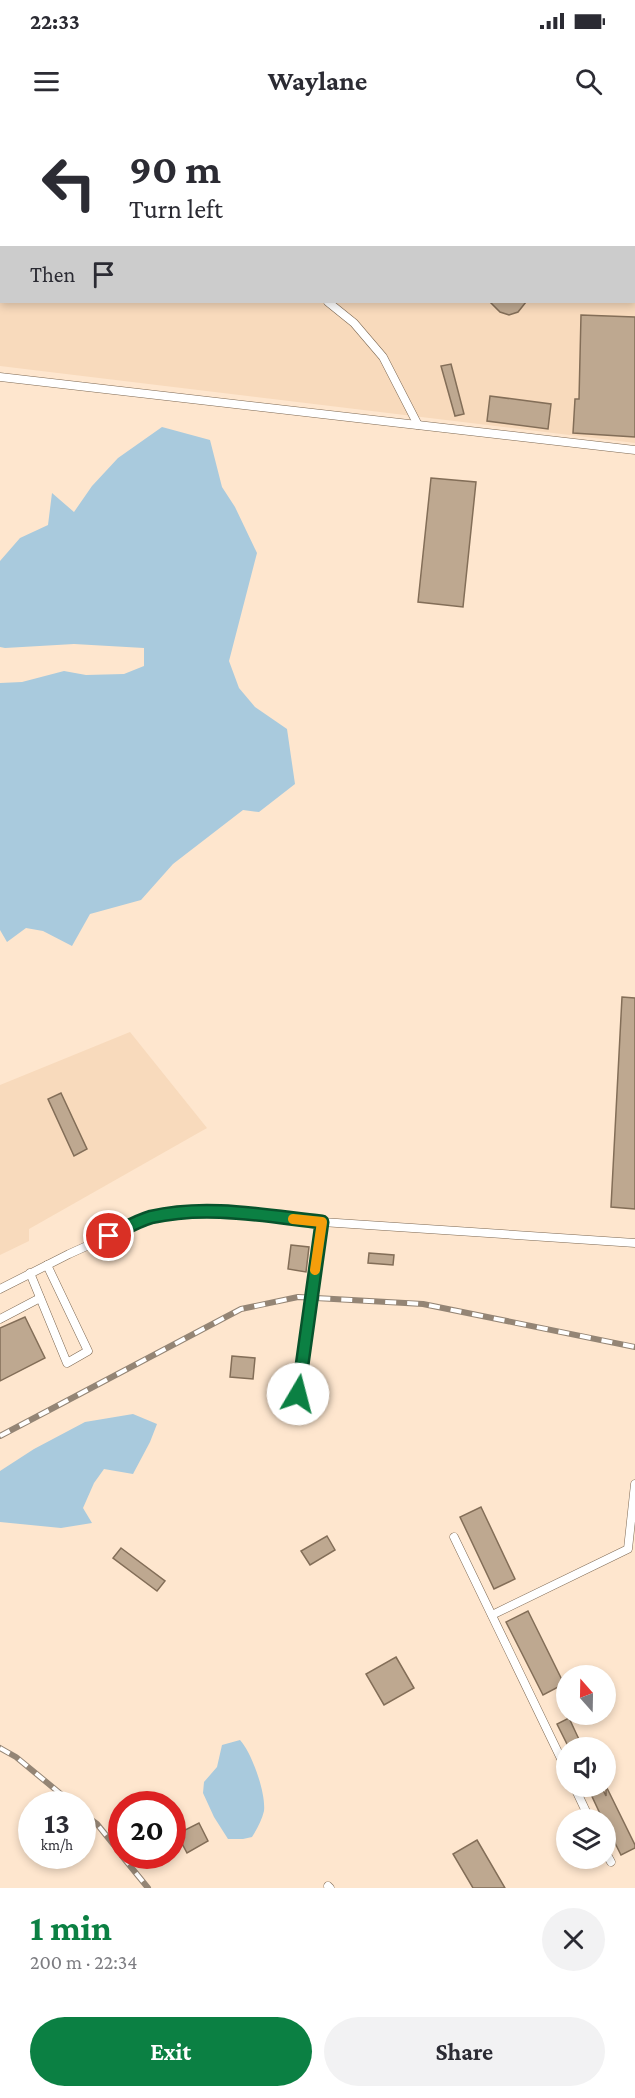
<!DOCTYPE html>
<meta charset="utf-8">
<style>
body{margin:0;font-family:"Crimson Pro",serif;background:#f2f2f3;color:#2b2b33;height:100vh;display:flex;flex-direction:column;font-size:22px;white-space:nowrap}
*{box-sizing:border-box;margin:0}
p{font-size:20px;color:#7c7c81}
.icon{flex:none;width:33px;height:33px;fill:none;stroke:currentColor;stroke-width:2;stroke-linecap:round;stroke-linejoin:round}
.map{position:relative;height:1768px;overflow:hidden}
.drawer{display:flex;flex-direction:column;background:#fff;flex:1}
.drawer>*{flex:none}
.top-card{position:absolute;left:0px;top:0px;width:636px;height:183px;box-shadow:0 3px 9px #0003;background:#fff;color:#2b2b33;overflow:hidden}
.needle{width:39px;rotate:340deg}
.tools{position:absolute;left:556px;top:1545px;display:grid;gap:12px}
.tools a{display:grid;place-items:center;width:60px;height:60px;border-radius:50%;background:#fff;box-shadow:0 3px 9px #0003;font-size:30px}
.speed{position:absolute;left:18px;top:1671px;display:flex;gap:12px;font-size:30px;font-weight:700;text-align:center}
.speed>*{display:grid;place-content:center;width:78px;height:78px;border-radius:50%;background:#fff;box-shadow:0 3px 9px #0003;line-height:1}
.speed small{font-size:15px;font-weight:400}
.speed .limit{border:9px solid #d22;background:#fff;color:#111}
.pin{position:absolute;display:grid;place-items:center;width:51px;height:51px;color:#fff;margin:-26px;border:3px solid #fff;border-radius:50%;box-shadow:0 2px 6px #0007}
.me{position:absolute;width:66px;margin:-33px;rotate:8deg;stroke-linejoin:round;filter:drop-shadow(0 0 4px #0008)}
.turn{display:flex;align-items:center;gap:21px;height:126px;padding:0 30px;font-size:27px}
.turn .icon{width:78px;height:78px;stroke-width:2.5}
.turn b{display:block;font-size:42px;line-height:51px}
.then{display:flex;align-items:center;height:57px;padding:0 30px;background:#0003;gap:12px;font-size:22px}
.round{display:grid;place-items:center;flex:none;width:63px;height:63px;border-radius:32px;background:#f2f2f3}
.overview{display:flex;align-items:center;justify-content:space-between;height:102px;padding:0 30px}
h1{font-size:36px;font-weight:700;line-height:45px;color:#0b8043}
.primary-button{display:flex;gap:12px;margin-top:auto;padding:12px 30px}
.primary-button a{flex:1;height:69px;border-radius:36px;background:#0b8043;color:#fff;font-size:24px;font-weight:700;line-height:69px;text-align:center}
.primary-button a+a{background:#f2f2f3;color:#2b2b33}
.status{display:flex;justify-content:space-between;align-items:center;height:42px;padding:0 30px;background:#fff;direction:ltr}
.status svg{height:16px;fill:currentColor}
header{display:flex;justify-content:space-between;align-items:center;height:78px;padding:0 30px;background:#fff;font-size:27px;font-weight:700}
.map>svg:first-child{display:block}
</style>
<div class="status"><b>22:33</b><svg viewBox="0 0 49 12"><path d="M0 12V9h3v3zM5 12V6h3v6zM10 12V3h3v9zM15 12V0h3v12zM26 1h20v11H26zM47 4h2v5h-2z"/></svg></div>
<header><svg class="icon" aria-label="menu" viewBox="0 0 24 24"><path d="M4 6h16M4 12h16M4 18h16"/></svg>Waylane<svg class="icon" aria-label="search" viewBox="0 0 24 24"><circle cx="10" cy="10" r="6"/><path d="M15 15l6 6"/></svg></header>
<div class="map">
<svg width="635" height="1768" viewBox="0 0 635 1768">
<rect width="100%" height="100%" fill="#fee6ce"/>
<g fill="#f8dabc" fill-rule="evenodd">
<path d="M0,0H635V323L0,246ZM2,2H634V182H2Z"/>
<path d="M130,912L207,1008L29,1109V1121L0,1135V965Z"/>
</g>
<g fill="#a9cadd">
<path d="M162,307L210,320L222,367L235,387L257,433L229,541L239,568L255,587L287,609L295,664L259,692L243,690L173,744L141,780L90,794L72,826L43,811L26,808L7,822L0,810V563L22,562L64,551L86,555L124,554L144,546V528L74,524L5,528L0,527V441L20,418L48,405L52,373L74,392L92,366L118,338Z"/>
<path d="M133,1294L157,1304L150,1322L133,1354L104,1349L94,1363L83,1388L92,1403L61,1408L0,1402V1351L34,1329L85,1302Z"/>
<path d="M240,1620C252,1633 266,1673 264,1691C262,1700 257,1709 252,1717L243,1719H228L214,1697L203,1673L204,1662L217,1647L222,1625Z"/>
</g>
<g fill="#bea890" stroke="#836e58" stroke-width="1.5">
<path d="M490,182H526L518,192L509,195L500,192Z"/>
<path d="M581,195L635,197V317L573,313L575,279H579Z"/>
<path d="M451,244L464,294L455,296L441,246Z"/>
<path d="M490,276L551,284L548,309L487,301Z"/>
<path d="M431,358L476,362L463,487L418,482Z"/>
<path d="M622,877L635,878V1089L611,1087Z"/>
<path d="M61,973L87,1029L74,1036L48,979Z"/>
<path d="M291,1125L309,1127L306,1152L288,1149Z"/>
<path d="M369,1133L394,1135L393,1145L368,1143Z"/>
<path d="M25,1197L45,1238L0,1261V1208Z"/>
<path d="M232,1236L255,1238L253,1259L230,1257Z"/>
<path d="M481,1387L515,1459L494,1469L460,1397Z"/>
<path d="M327,1416L335,1430L310,1445L301,1431Z"/>
<path d="M121,1428L165,1461L157,1471L113,1438Z"/>
<path d="M528,1491L564,1564L543,1575L506,1502Z"/>
<path d="M396,1537L414,1568L384,1585L366,1554Z"/>
<path d="M569,1598L583,1628H569L557,1604Z"/>
<path d="M597,1666H601L606,1676V1666L635,1725V1728L621,1735L606,1705V1700H603L589,1670Z"/>
<path d="M199,1703L208,1721L187,1733L177,1714Z"/>
<path d="M477,1720L505,1768H473L453,1734Z"/>
</g>
<g fill="none" stroke-linecap="round" stroke-linejoin="round">
<defs>
<g id="service">
<path d="M328,182L354,203L383,237L418,305"/>
<path d="M0,257L635,330"/>
<path d="M30,1153L67,1243L88,1231L47,1145"/>
<path d="M0,1169L69,1134L149,1098L180,1092L222,1091L322,1102L635,1123"/>
<path d="M0,1199L40,1178"/>
<path d="M298,1274L322,1102"/>
<path d="M454,1417L567,1651"/>
<path d="M492,1495L628,1429L635,1364"/>
<path d="M574,1666L590,1700"/>
<path d="M606,1733L611,1742"/>
<path d="M328,1766L330,1768"/>
</g>
</defs>
<use href="#service" stroke="#7d6852" stroke-width="9"/>
<use href="#service" stroke="#fff" stroke-width="8"/>
<defs>
<g id="rail">
<path d="M6,2L11,0"/>
<path d="M0,1316L241,1189L298,1177L423,1184L635,1227"/>
<path d="M0,1628L16,1637L73,1684"/>
<path d="M82,1693L97,1704L122,1735"/>
<path d="M122,1736L148,1768"/>
</g>
</defs>
<use href="#rail" stroke="#948575" stroke-width="6"/>
<use href="#rail" stroke="#fff" stroke-width="4" stroke-dasharray="11" stroke-linecap="butt"/>
</g>
<g fill="none" stroke-linecap="round" stroke-linejoin="round">
<defs>
<path id="route" d="M109,1116C122,1110 137,1101 151,1097C207,1084 266,1096 322,1102L298,1274"/>
</defs>
<use href="#route" stroke="#07532c" stroke-width="15"/>
<use href="#route" stroke="#0b8043" stroke-width="10"/>
<path stroke="#f59e0b" stroke-width="10" d="M293,1099L322,1102L315,1150"/>
</g>
</svg>
<div class="tools">
<a><svg class="needle" viewBox="-14 -14 28 28"><path d="M0-13l5 13h-10z" fill="#e53935"/><path d="M0 13l5-13h-10z" fill="#7c7c81"/></svg></a>
<a><svg class="icon" aria-label="sound" viewBox="0 0 24 24"><path d="M4 9h4l5-4v14l-5-4H4zM17 9q2 3 0 6"/></svg></a>
<a><svg class="icon" aria-label="layers" viewBox="0 0 24 24"><path d="M12 4l9 5-9 5-9-5zM3 14l9 5 9-5"/></svg></a>
</div>
<div class="speed"><div>13<small>km/h</small></div><div class="limit">20</div></div>
<div class="pin" style="left:109px;top:1116px;background:#d93025"><svg class="icon" aria-label="arrive" viewBox="0 0 24 24"><path d="M6 21V4h12l-3 4 3 4H6"/></svg></div>
<svg class="me" style="left:298px;top:1274px" viewBox="-20 -20 40 40"><circle r="19" fill="#fff"/><path d="M0-13L10 11 0 6-10 11z" fill="#0b8043"/></svg>
<div class="top-card">
<div class="turn"><svg class="icon" aria-label="left" viewBox="0 0 24 24"><path d="M17 20v-9H6M10 6l-5 5 5 5"/></svg><div><b>90 m</b>Turn left</div></div>
<div class="then">Then<svg class="icon" aria-label="arrive" viewBox="0 0 24 24"><path d="M6 21V4h12l-3 4 3 4H6"/></svg></div>
</div>
</div>
<section class="drawer">
<div class="overview"><div><h1>1 min</h1><p>200 m · 22:34</p></div><a class="round"><svg class="icon" aria-label="close" viewBox="0 0 24 24"><path d="M6 6l12 12M18 6L6 18"/></svg></a></div>
<div class="primary-button"><a>Exit</a><a>Share</a></div>
</section>
